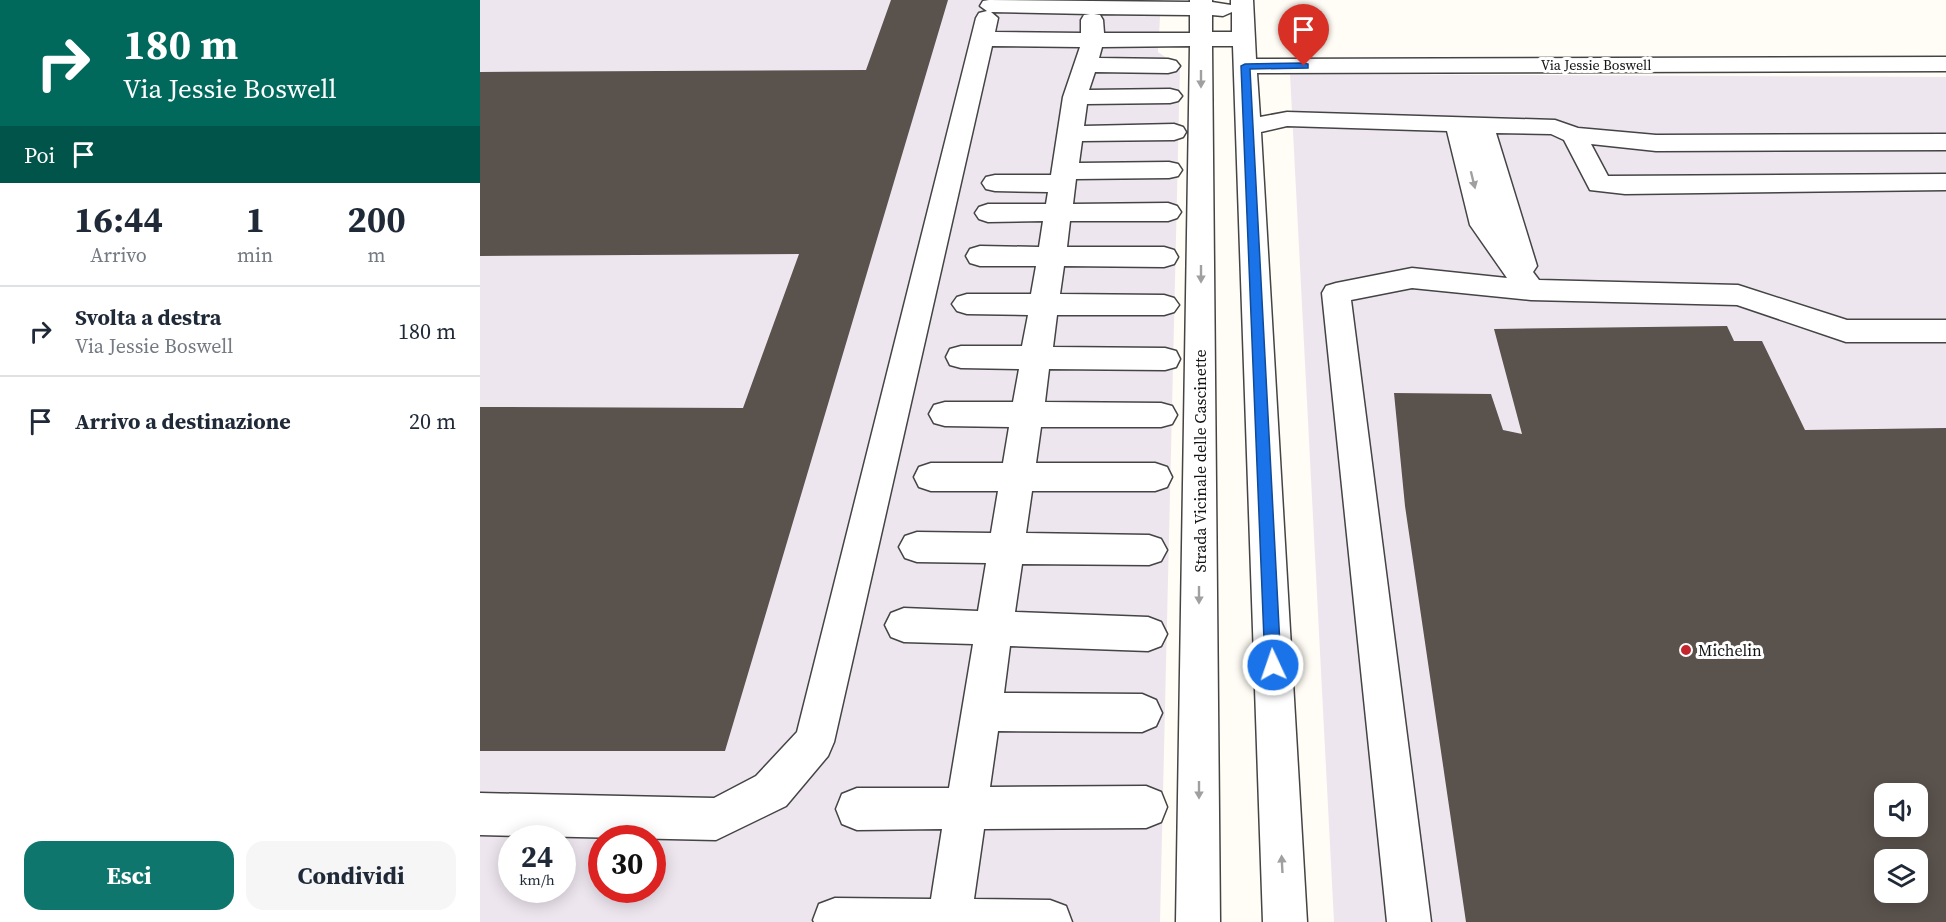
<!DOCTYPE html>
<html lang="it">
<style>
body{margin:0;font-family:"Source Serif 4",serif;background:#f6f6f7;color:#1f2937;height:100vh;display:flex;flex-direction:column;font-size:22px;white-space:nowrap}
*{box-sizing:border-box;margin:0}
p{font-size:20px;color:#747a83}
.icon{flex:none;width:33px;height:33px;fill:none;stroke:currentColor;stroke-width:2;stroke-linecap:round;stroke-linejoin:round}
.map{position:relative;flex:1;overflow:hidden}
.drawer{display:flex;flex-direction:column;background:#fff;width:480px}
.drawer>*{flex:none}
.top-card{background:#00695c;color:#fff;overflow:hidden}
.fabs{position:absolute;left:1394px;top:783px;display:grid;gap:12px}
.fabs a{display:grid;place-items:center;width:54px;height:54px;border-radius:12px;background:#fff;box-shadow:0 3px 15px #0003;font-size:30px}
.speed{position:absolute;left:18px;top:825px;display:flex;gap:12px;font-size:30px;font-weight:700;text-align:center}
.speed>*{display:grid;place-content:center;width:78px;height:78px;border-radius:50%;background:#fff;box-shadow:0 3px 15px #0003;line-height:1}
.speed small{font-size:15px;font-weight:400}
.speed .limit{border:9px solid #d22;background:#fff;color:#111}
.pin{position:absolute;display:grid;place-items:center;width:51px;height:51px;color:#fff;margin:-62px -26px;border-radius:50% 50% 50% 0;rotate:-45deg;box-shadow:0 0 6px #0007}
.pin .icon{rotate:45deg}
.me{position:absolute;width:66px;margin:-33px;rotate:357deg;stroke-linejoin:round;filter:drop-shadow(0 0 4px #0008)}
.turn{display:flex;align-items:center;gap:21px;height:126px;padding:0 24px;font-size:27px}
.turn .icon{width:78px;height:78px;stroke-width:2.5}
.turn b{display:block;font-size:42px;line-height:51px}
.then{display:flex;align-items:center;height:57px;padding:0 24px;background:#0003;gap:12px;font-size:22px}
.eta{display:flex;justify-content:space-evenly;align-items:center;height:102px;text-align:center}
.eta b{font-size:36px;font-weight:700;line-height:42px}
.primary-button{display:flex;gap:12px;margin-top:auto;padding:12px 24px}
.primary-button a{flex:1;height:69px;border-radius:18px;background:#0f766e;color:#fff;font-size:24px;font-weight:700;line-height:69px;text-align:center}
.primary-button a+a{background:#f6f6f7;color:#1f2937}
ul{padding:0;list-style:none}
li{display:flex;align-items:center;gap:18px;height:90px;padding:0 24px;border-top:2px solid #e0e1e3}
li div{flex:1}
li b{display:block;font-size:22px}
li em{font-style:normal}
main{display:flex;flex:1;min-height:0}
.map>svg:first-child{display:block}
</style>
<main>
<section class="drawer">
<div class="top-card">
<div class="turn"><svg class="icon" aria-label="right" viewBox="0 0 24 24"><path d="M7 20v-9h11M14 6l5 5-5 5"/></svg><div><b>180 m</b>Via Jessie Boswell</div></div>
<div class="then">Poi<svg class="icon" aria-label="arrive" viewBox="0 0 24 24"><path d="M6 21V4h12l-3 4 3 4H6"/></svg></div>
</div>
<div class="eta">
<div><b>16:44</b><p>Arrivo</p></div>
<div><b>1</b><p>min</p></div>
<div><b>200</b><p>m</p></div>
</div>
<ul>
<li><svg class="icon" aria-label="right" viewBox="0 0 24 24"><path d="M7 20v-9h11M14 6l5 5-5 5"/></svg><div><b>Svolta a destra</b><p>Via Jessie Boswell</p></div><em>180 m</em></li>
<li><svg class="icon" aria-label="arrive" viewBox="0 0 24 24"><path d="M6 21V4h12l-3 4 3 4H6"/></svg><div><b>Arrivo a destinazione</b></div><em>20 m</em></li>
</ul>
<div class="primary-button"><a>Esci</a><a>Condividi</a></div>
</section>
<div class="map">
<svg width="1466" height="922" viewBox="0 0 1466 922">
<rect width="100%" height="100%" fill="#fffdf5"/>
<g fill="#eee6ef" fill-rule="evenodd">
<path d="M0,0H681L678,52L700,67L680,922H0ZM32,838H82V890H32ZM122,838H172V890H122Z"/>
<path d="M810,74L1466,77V922H854ZM1404,794H1437V826H1404ZM1404,860H1437V892H1404Z"/>
</g>
<g fill="#5a524d" fill-rule="evenodd">
<path d="M411,0H468L245,751H0V407L263,408L319,254L0,256V72L386,70Z"/>
<path d="M1247,326L1254,341H1282L1325,430L1466,428V922H986L925,506L914,393L1011,394L1023,430L1042,434L1014,329ZM1404,794H1437V826H1404ZM1404,860H1437V892H1404Z"/>
</g>
<g fill="none" stroke-linecap="round" stroke-linejoin="round">
<defs>
<path id="minor" d="M509,0L710,2V0H732V2L751,5V0H773L776,59L1466,57V71L777,73L780,117L807,112L1075,120L1098,128L1176,135L1466,134V150L1176,151L1111,144L1128,176L1466,174V190L1145,194L1110,190L1084,140L1071,134L1016,133L1057,266L1053,272L1059,280L1258,285L1367,320H1466V342H1366L1257,305L1051,300L932,288L871,300L951,922H907L842,293L846,286L856,283L932,268L1027,278L990,225L967,131L807,126L781,132L827,922H783L753,46H732L740,922H696L710,46L622,47L619,58L688,59L696,61L700,66L696,71L688,73L615,72L609,90L690,89L698,91L702,96L698,101L690,103L607,104L604,126L694,124L703,127L706,132L703,137L694,140L602,141L599,163L689,162L698,164L702,170L698,176L689,178L596,179L593,204L688,203L697,206L701,212L697,218L688,221H590L587,247H684L694,250L698,257L694,264L684,267L584,266L580,294L684,295L694,298L699,305L694,312L684,315H577L573,347L685,348L696,351L700,359L696,367L685,370L569,369L565,402L681,403L692,406L697,415L692,424L681,427H561L556,463H675L687,467L692,477L687,487L675,491H552L546,533L669,535L681,539L687,550L681,561L669,565L542,564L535,612L668,617L681,622L687,634L681,646L668,651L530,646L524,693L662,694L676,700L682,713L676,726L662,732L518,731L510,787L666,786L681,792L687,807L681,822L666,828L504,829L494,899L570,900L586,906L592,922H334L333,920L339,904L355,898L451,899L462,829L377,830L362,824L356,809L362,794L377,788H469L493,644L424,642L411,637L405,625L411,613L424,608L498,611L506,563L437,562L425,558L419,547L425,536L437,532L511,533L518,491H451L439,487L434,477L439,467L451,463H523L529,427L465,426L454,423L449,414L454,405L465,402H533L539,369L481,368L470,365L466,357L470,349L481,346H542L548,315L487,314L477,311L472,304L477,297L487,294H551L556,266H500L490,263L486,256L490,249L500,246L559,247L563,221L508,222L499,219L495,213L499,207L508,204H566L568,192L515,191L506,189L502,183L506,177L515,175H571L583,97L600,47L512,46L354,742L348,756L306,806L236,840L0,835V793L234,798L276,776L317,732L496,18L499,13L507,11L500,6L503,1ZM511,12L610,14L604,15L601,20V33L515,32L518,18ZM752,12V32H732V15L743,16ZM614,14L710,15V33H624L623,20L620,15Z"/>
</defs>
<use href="#minor" stroke="#444" stroke-width="3"/>
<use href="#minor" fill="#fff" fill-rule="evenodd"/>
</g>
<defs><path id="oneway-solid" d="M-6-.8H1V-3.2L6.5 0L1 3.2V.8H-6Z" transform="scale(1.5)"/></defs>
<g fill="#a0a0a0">
<use href="#oneway-solid" transform="translate(721 79) rotate(90)"/>
<use href="#oneway-solid" transform="translate(993 180) rotate(76)"/>
<use href="#oneway-solid" transform="translate(721 274) rotate(90)"/>
<use href="#oneway-solid" transform="translate(719 595) rotate(90)"/>
<use href="#oneway-solid" transform="translate(719 790) rotate(90)"/>
<use href="#oneway-solid" transform="translate(802 864) rotate(-93)"/>
</g>
<path fill="#1a73e8" stroke="#114b97" stroke-width="1.5" d="M824,63L828,64V68L770,69L801,665L798,670L793,672L787,670L785,665L761,66L765,64Z"/>
<circle fill="#c4262e" stroke="#fff" stroke-width="2" cx="1206" cy="650" r="6"/>
<g text-anchor="middle" dominant-baseline="central" stroke-width="6" stroke-linejoin="round" paint-order="stroke">
<g font-size="14" fill="#111" stroke="#fff">
<text x="1116" y="65">Via Jessie Boswell</text>
</g>
<g font-size="16" fill="#111" stroke="#fff">
<text transform="translate(720 461) rotate(-90)">Strada Vicinale delle Cascinette</text>
</g>
<g font-size="16" fill="#111" stroke="#fff" text-anchor="start">
<text x="1218" y="650">Michelin</text>
</g>
</g>
</svg>
<div class="fabs">
<a><svg class="icon" aria-label="sound" viewBox="0 0 24 24"><path d="M4 9h4l5-4v14l-5-4H4zM17 9q2 3 0 6"/></svg></a>
<a><svg class="icon" aria-label="layers" viewBox="0 0 24 24"><path d="M12 4l9 5-9 5-9-5zM3 14l9 5 9-5"/></svg></a>
</div>
<div class="speed"><div>24<small>km/h</small></div><div class="limit">30</div></div>
<div class="pin" style="left:824px;top:66px;background:#d93025"><svg class="icon" aria-label="arrive" viewBox="0 0 24 24"><path d="M6 21V4h12l-3 4 3 4H6"/></svg></div>
<svg class="me" style="left:793px;top:665px" viewBox="-20 -20 40 40"><circle r="17" fill="#1a73e8" stroke="#fff" stroke-width="3"/><path d="M0-11L8 9 0 5-8 9z" fill="#fff"/></svg>
</div>
</main>
